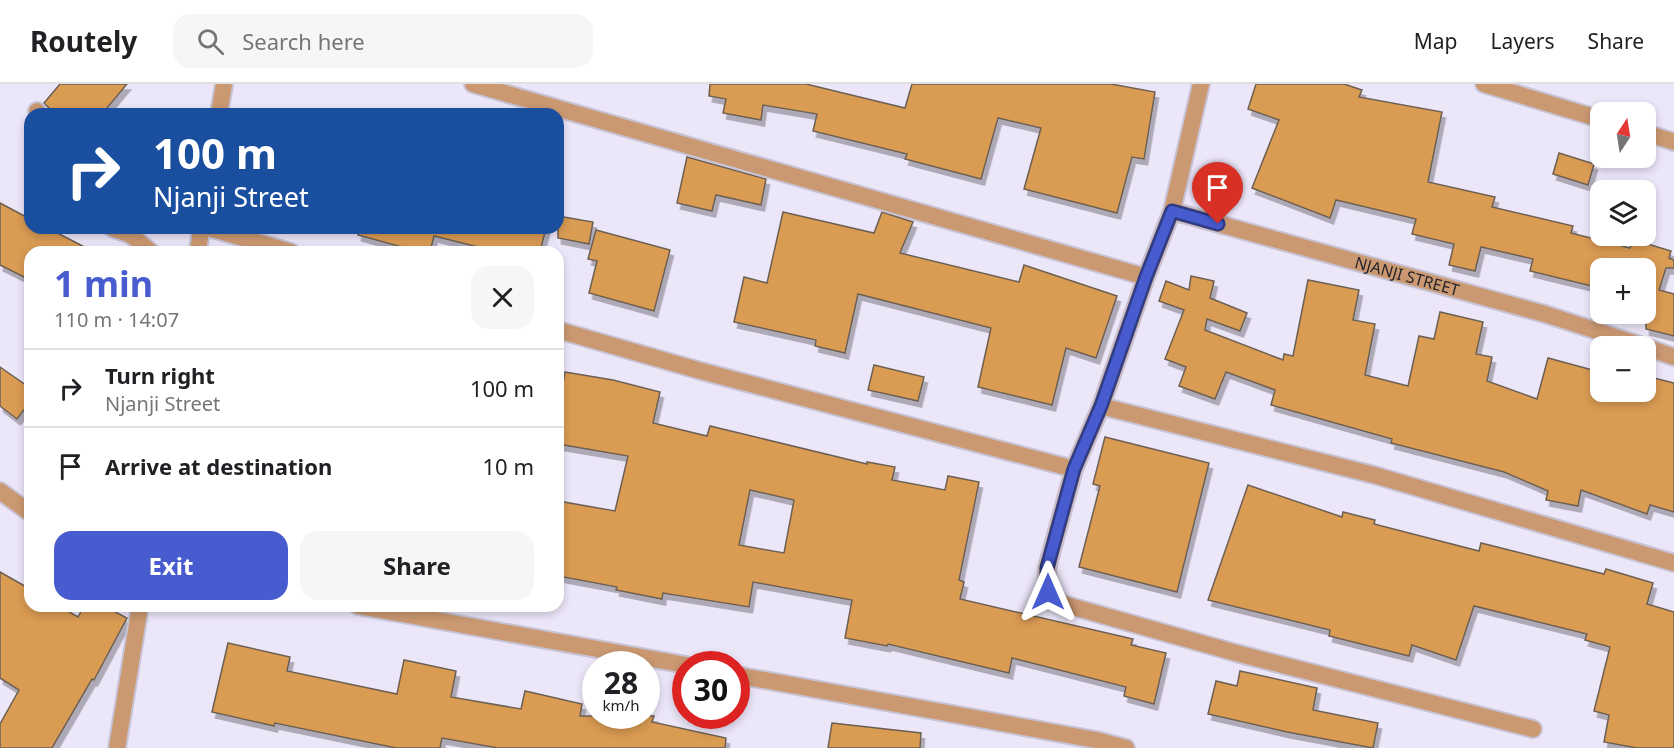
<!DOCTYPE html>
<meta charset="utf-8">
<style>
body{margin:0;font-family:"Noto Sans",sans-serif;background:#f6f6f6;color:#202124;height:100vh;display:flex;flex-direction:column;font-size:22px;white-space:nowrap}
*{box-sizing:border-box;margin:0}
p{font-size:20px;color:#757577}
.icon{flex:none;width:33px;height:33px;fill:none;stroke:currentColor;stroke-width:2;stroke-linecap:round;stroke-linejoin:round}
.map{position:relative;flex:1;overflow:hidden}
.drawer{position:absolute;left:24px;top:162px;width:540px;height:366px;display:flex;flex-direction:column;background:#fff;border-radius:18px;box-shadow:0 3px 9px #0003}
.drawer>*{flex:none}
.hud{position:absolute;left:24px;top:24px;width:540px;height:126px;border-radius:18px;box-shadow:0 3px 9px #0003;background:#1a4fa0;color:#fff;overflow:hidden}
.needle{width:39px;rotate:12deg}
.fabs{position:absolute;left:1590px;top:18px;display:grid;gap:12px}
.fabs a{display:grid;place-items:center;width:66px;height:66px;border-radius:12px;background:#fff;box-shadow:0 3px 9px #0003;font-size:30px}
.speed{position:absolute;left:582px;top:567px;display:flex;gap:12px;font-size:30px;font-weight:700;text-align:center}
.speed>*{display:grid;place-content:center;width:78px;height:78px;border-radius:50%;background:#fff;box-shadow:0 3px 9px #0003;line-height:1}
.speed small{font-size:15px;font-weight:400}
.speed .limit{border:9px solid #d22;background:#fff;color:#111}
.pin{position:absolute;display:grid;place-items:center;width:51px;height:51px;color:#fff;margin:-62px -26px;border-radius:50% 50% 50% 0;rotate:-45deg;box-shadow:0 0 6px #0007}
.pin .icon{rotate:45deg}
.me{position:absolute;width:66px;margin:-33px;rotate:0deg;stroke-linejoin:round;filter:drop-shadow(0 0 4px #0008)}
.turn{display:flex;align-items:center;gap:21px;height:126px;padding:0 30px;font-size:27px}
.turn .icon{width:78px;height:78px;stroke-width:2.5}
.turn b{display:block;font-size:42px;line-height:51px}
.round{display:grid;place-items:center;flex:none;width:63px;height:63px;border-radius:18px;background:#f6f6f6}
.overview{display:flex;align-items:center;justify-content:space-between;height:102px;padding:0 30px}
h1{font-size:36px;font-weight:700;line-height:45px;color:#485cd0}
.action{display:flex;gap:12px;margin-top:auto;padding:12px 30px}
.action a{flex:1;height:69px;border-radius:18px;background:#485cd0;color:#fff;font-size:24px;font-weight:700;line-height:69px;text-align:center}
.action a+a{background:#f6f6f6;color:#202124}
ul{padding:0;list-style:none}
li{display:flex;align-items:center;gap:18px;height:78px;padding:0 30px;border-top:2px solid #e0e0e0}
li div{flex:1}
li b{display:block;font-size:22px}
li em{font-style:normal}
header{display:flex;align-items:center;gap:36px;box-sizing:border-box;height:84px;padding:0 30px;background:#fff;border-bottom:2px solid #e0e0e0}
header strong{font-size:28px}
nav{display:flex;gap:33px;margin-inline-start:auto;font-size:21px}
.search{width:420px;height:54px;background:#f6f6f6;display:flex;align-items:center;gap:15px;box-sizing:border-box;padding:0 21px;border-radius:18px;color:#757577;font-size:22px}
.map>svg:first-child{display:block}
</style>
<header>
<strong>Routely</strong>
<div class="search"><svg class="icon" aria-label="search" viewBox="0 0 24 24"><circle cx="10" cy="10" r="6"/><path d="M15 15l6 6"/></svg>Search here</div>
<nav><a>Map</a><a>Layers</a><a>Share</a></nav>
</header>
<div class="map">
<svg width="1674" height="664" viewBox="0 0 1674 664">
<defs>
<filter id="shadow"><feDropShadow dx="3.5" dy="6" stdDeviation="0" flood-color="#0004"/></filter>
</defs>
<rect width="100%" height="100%" fill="#ece6f9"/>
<g fill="#da9b52" stroke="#6d6053" stroke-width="1.5" fill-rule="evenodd" filter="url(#shadow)">
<path d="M60,0H127L102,30H55L44,19Z"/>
<path d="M710,0H806L905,24L912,0H1111L1155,8L1144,75L1132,73L1117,129L1024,105L1041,44L998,34L981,95L905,75L907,70L813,47L817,30L763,21L761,36L723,29L726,15L709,12Z"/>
<path d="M1256,0H1344L1362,6L1359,13L1442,28L1428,98L1495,113L1492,123L1573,142L1571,149L1630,164L1632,158H1641L1671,167L1669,174L1674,176V184H1666L1659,206L1674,210V252L1646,245V184H1600V204L1530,187L1533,175L1481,163L1475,187L1449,181L1454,160L1412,150L1416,135L1336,116L1330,134L1252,104L1279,36L1248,25Z"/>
<path d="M1559,69L1594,80L1588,101L1553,90Z"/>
<path d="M687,73L766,95L761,121L716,111L712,127L677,119Z"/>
<path d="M0,119L30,135V144H48L94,168H30V196L0,181Z"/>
<path d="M783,128L874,149L882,128L913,138L900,169L1019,198L1024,181L1117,212L1096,274L1066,264L1052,321L978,303L991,244L858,210L845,269L815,262L816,256L734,238L744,193L767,199Z"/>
<path d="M558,132L593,138L589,160L558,154Z"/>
<path d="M359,144H546L540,168H498L434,152L430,168H420L358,151Z"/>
<path d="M596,146L670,166L654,227L589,209L597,177L588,175Z"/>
<path d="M1191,192L1214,197L1210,214L1247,229L1240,247L1207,235L1205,246L1283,276L1284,270L1293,272L1308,196L1359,206L1353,236L1375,240L1365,291L1408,302L1419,252L1434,255L1440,228L1483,238L1476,270L1492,273L1487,297L1537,315L1548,274L1600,288V308H1646V292L1674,299V428L1650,421L1647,430L1581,406L1578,422L1546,416L1548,407L1504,388L1391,359L1392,355L1271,321L1275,306L1226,288L1215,315L1179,302L1186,283L1165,275L1184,226L1159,217L1166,197L1189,206Z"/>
<path d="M874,281L924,293L918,317L868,306Z"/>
<path d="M0,283L30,304V318L17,335L0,322Z"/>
<path d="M565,288L613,296L660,308L653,339L707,352L710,342L867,380V378L895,383L892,396L945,406L948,392L979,398L959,496L964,498L960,515L1133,555L1131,561L1166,569L1154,620L1124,612L1126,603L1012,574L1009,589L888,560L887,562L845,554L852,516L753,498L749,523L663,509L662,515L616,506L617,503L558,492V417L615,427L628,372L558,360V328ZM750,406L794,416L784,469L739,461Z"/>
<path d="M1105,353L1209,379L1177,508L1079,483L1100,402L1093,400Z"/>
<path d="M1248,401L1342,433L1343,428L1375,436L1374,440L1479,467L1481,459L1604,490L1606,485L1653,499L1647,520L1674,528V664H1637L1604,658L1609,631L1594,627L1610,563L1585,556L1587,550L1474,522L1456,576L1412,561L1409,572L1329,552L1330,546L1208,516Z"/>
<path d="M0,488L30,505V522H59L78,533L84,522H104L127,534L94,596L92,595L52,664H0V640L19,606L0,594Z"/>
<path d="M228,559L290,573L287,587L397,610L404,576L456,587L451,613L521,625L525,607L582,620L580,632H654L652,638L726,654L725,664H498L442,654L440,664H396L275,639L274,642L212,628Z"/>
<path d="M1240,587L1317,604L1313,626L1378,639L1373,664L1287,648L1208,630L1216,597L1237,602Z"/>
<path d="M832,639L921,649L920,664H828Z"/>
</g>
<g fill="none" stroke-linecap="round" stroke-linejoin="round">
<defs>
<g id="service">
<path d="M37,27L38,30"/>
<path d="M112,144L131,151L151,168"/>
</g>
<g id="minor">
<path d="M473,0L1146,193"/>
<path d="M1201,0L1172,127L1146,193L1101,322L1074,385L1047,484L1048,508L1063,520L1236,569L1533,645"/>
<path d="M1484,0L1600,35"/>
<path d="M219,30L224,0"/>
<path d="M1646,49L1674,58"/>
<path id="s1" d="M1172,127L1545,230L1643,262"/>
<path d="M209,144L291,168"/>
<path d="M198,168L201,144"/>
<path d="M558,246L701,287L1074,385"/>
<path d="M1646,263L1674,273"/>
<path d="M1101,322L1374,391L1674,479"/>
<path d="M0,407L30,429"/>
<path d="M358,522L686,581"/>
<path d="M736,591L1096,656L1126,664"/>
<path d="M117,664L140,522"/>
</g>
</defs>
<use href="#service" stroke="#c8c3d4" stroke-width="20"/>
<use href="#minor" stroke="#c8c3d4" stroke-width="20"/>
<use href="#service" stroke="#ca9871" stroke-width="16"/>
<use href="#minor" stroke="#ca9871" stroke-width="16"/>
</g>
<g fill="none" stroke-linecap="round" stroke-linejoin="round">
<defs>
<path id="route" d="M1048,508L1047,484L1074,385L1101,322L1146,193L1172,127L1218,140"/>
</defs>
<use href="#route" stroke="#2f3c87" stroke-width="15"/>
<use href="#route" stroke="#485cd0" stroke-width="10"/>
</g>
<g text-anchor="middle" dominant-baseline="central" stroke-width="4.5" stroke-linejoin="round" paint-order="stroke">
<g font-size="16" fill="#25232a" stroke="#fff">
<text stroke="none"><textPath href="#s1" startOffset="244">NJANJI STREET</textPath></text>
</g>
</g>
</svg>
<div class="fabs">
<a><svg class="needle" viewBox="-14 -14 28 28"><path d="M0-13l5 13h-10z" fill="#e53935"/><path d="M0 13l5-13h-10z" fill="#757577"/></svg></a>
<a><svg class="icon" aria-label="layers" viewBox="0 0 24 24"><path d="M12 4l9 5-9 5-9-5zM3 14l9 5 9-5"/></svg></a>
<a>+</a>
<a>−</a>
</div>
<div class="speed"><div>28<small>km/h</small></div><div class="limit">30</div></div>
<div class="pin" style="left:1218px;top:140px;background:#d93025"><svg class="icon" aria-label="arrive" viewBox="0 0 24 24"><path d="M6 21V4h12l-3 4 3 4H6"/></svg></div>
<svg class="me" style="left:1048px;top:508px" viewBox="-20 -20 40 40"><path d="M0-17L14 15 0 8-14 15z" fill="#485cd0" stroke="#fff" stroke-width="4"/></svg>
<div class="hud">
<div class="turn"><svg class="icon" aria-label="right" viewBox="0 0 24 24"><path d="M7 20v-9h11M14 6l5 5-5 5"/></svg><div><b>100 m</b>Njanji Street</div></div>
</div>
<section class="drawer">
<div class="overview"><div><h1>1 min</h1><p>110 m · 14:07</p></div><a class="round"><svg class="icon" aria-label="close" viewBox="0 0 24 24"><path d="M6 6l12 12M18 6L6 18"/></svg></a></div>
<ul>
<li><svg class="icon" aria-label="right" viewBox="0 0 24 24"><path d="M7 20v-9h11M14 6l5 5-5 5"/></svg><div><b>Turn right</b><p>Njanji Street</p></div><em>100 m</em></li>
<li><svg class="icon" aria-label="arrive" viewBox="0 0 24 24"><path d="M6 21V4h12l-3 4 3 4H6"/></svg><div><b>Arrive at destination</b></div><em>10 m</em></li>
</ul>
<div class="action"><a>Exit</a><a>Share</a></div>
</section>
</div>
